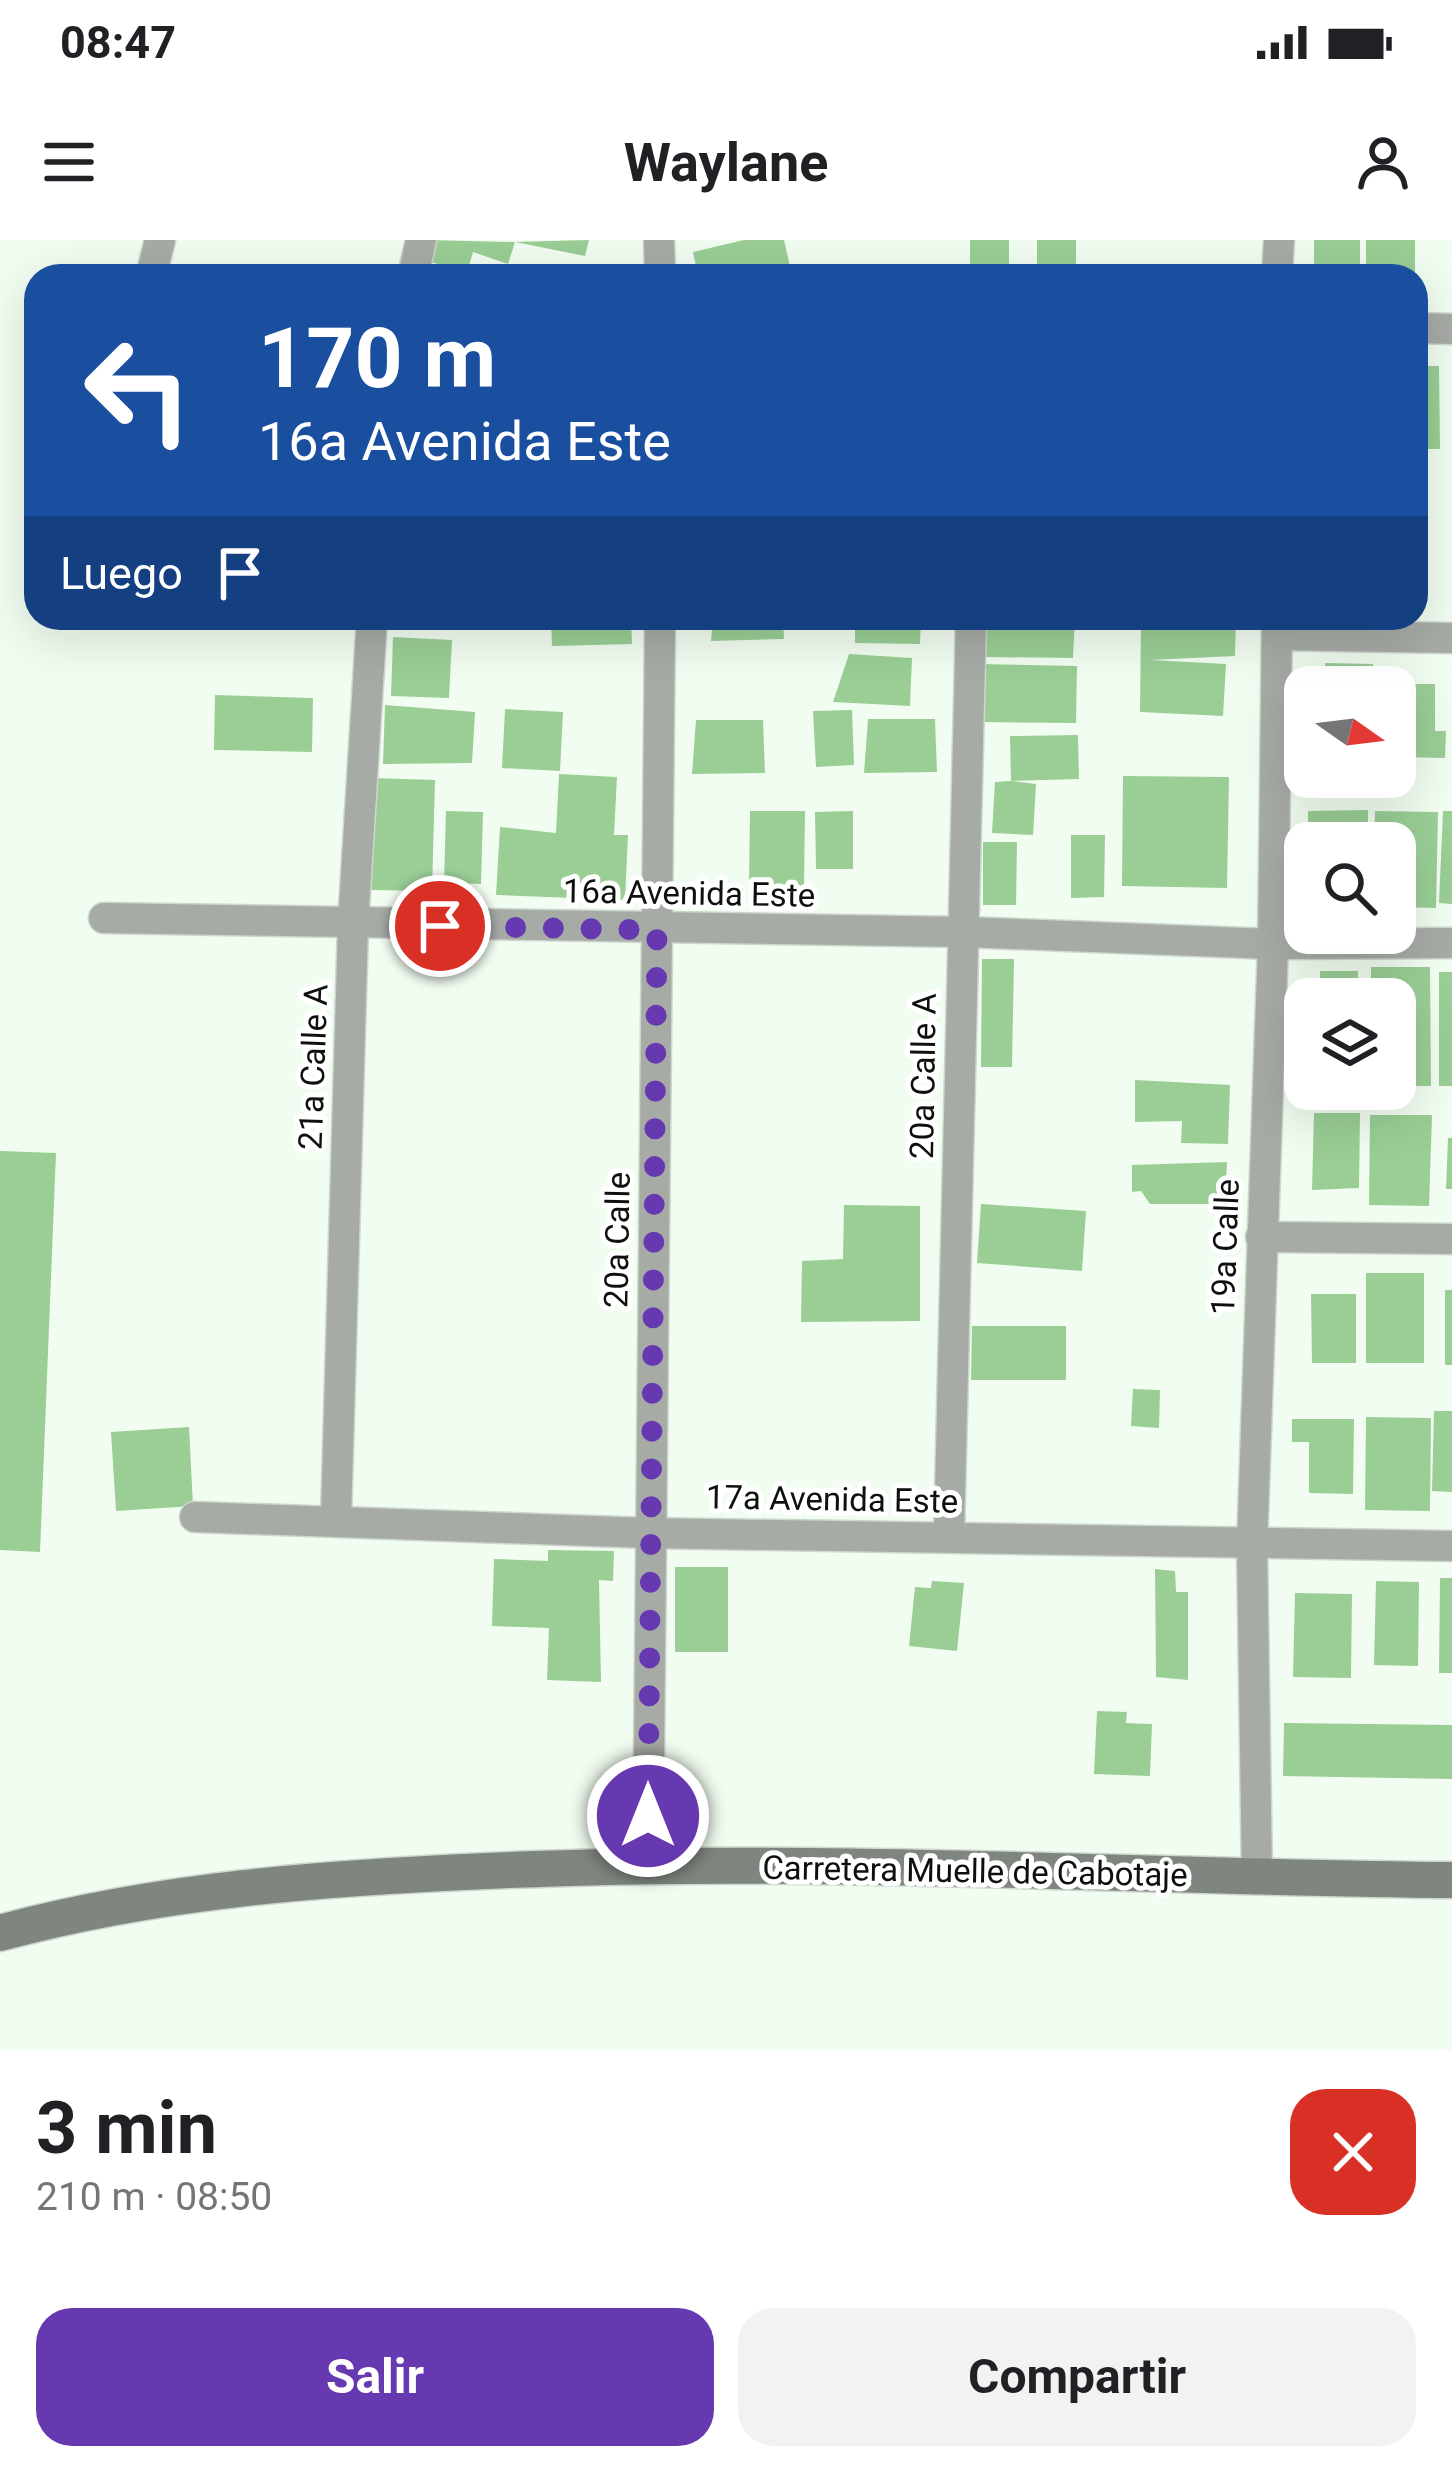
<!DOCTYPE html>
<html lang="es">
<meta charset="utf-8">
<style>
body{margin:0;font-family:Roboto,sans-serif;background:#f2f2f2;color:#202124;height:100vh;display:flex;flex-direction:column;font-size:45px;white-space:nowrap}
*{box-sizing:border-box;margin:0}
p{font-size:39px;color:#757577}
.icon{flex:none;width:66px;height:66px;fill:none;stroke:currentColor;stroke-width:2;stroke-linecap:round;stroke-linejoin:round}
.map{position:relative;height:1810px;overflow:hidden}
.sheet{display:flex;flex-direction:column;background:#fff;flex:1}
.sheet>*{flex:none}
.hud{position:absolute;left:24px;top:24px;width:1404px;height:366px;border-radius:36px;box-shadow:0 12px 48px #0002;background:#1a4fa0;color:#fff;overflow:hidden}
.needle{width:78px;rotate:104deg}
.controls{position:absolute;left:1284px;top:426px;display:grid;gap:24px}
.controls a{display:grid;place-items:center;width:132px;height:132px;border-radius:24px;background:#fff;box-shadow:0 12px 48px #0002;font-size:60px}
.pin{position:absolute;display:grid;place-items:center;width:102px;height:102px;color:#fff;margin:-51px;border:6px solid #fff;border-radius:50%;box-shadow:0 3px 12px #0007}
.me{position:absolute;width:132px;margin:-66px;rotate:0deg;stroke-linejoin:round;filter:drop-shadow(0 0 9px #0008)}
.turn{display:flex;align-items:center;gap:42px;height:252px;padding:0 36px;font-size:54px}
.turn .icon{width:156px;height:156px;stroke-width:2.5}
.turn b{display:block;font-size:84px;line-height:102px}
.then{display:flex;align-items:center;height:114px;padding:0 36px;background:#0003;gap:24px;font-size:45px}
.round{display:grid;place-items:center;flex:none;width:126px;height:126px;border-radius:36px;background:#f2f2f2}
.summary{display:flex;align-items:center;justify-content:space-between;height:204px;padding:0 36px}
h1{font-size:72px;font-weight:700;line-height:90px}
.primary-button{display:flex;gap:24px;margin-top:auto;padding:24px 36px}
.primary-button a{flex:1;height:138px;border-radius:36px;background:#6739b1;color:#fff;font-size:48px;font-weight:700;line-height:138px;text-align:center}
.primary-button a+a{background:#f2f2f2;color:#202124}
.status{display:flex;justify-content:space-between;align-items:center;height:84px;padding:0 60px;background:#fff;direction:ltr}
.status svg{height:33px;fill:currentColor}
header{display:flex;justify-content:space-between;align-items:center;height:156px;padding:0 36px;background:#fff;font-size:54px;font-weight:700}
.map>svg:first-child{display:block}
</style>
<div class="status"><b>08:47</b><svg viewBox="0 0 49 12"><path d="M0 12V9h3v3zM5 12V6h3v6zM10 12V3h3v9zM15 12V0h3v12zM26 1h20v11H26zM47 4h2v5h-2z"/></svg></div>
<header><svg class="icon" aria-label="menu" viewBox="0 0 24 24"><path d="M4 6h16M4 12h16M4 18h16"/></svg>Waylane<svg class="icon" aria-label="person" viewBox="0 0 24 24"><circle cx="12" cy="8" r="4"/><path d="M4 21q1-7 8-7t8 7"/></svg></header>
<div class="map">
<svg width="1452" height="1810" viewBox="0 0 1452 1810">
<rect width="100%" height="100%" fill="#f2fdf1"/>
<g fill="#9ace95">
<path d="M427,0L514,2L589,0L585,16L515,2L508,24L473,12L467,33L421,19Z"/>
<path d="M744,0H784L792,35L698,36L693,12Z"/>
<rect x="970" y="0" width="39" height="36"/>
<rect x="1037" y="0" width="39" height="36"/>
<rect x="1314" y="0" width="46" height="36"/>
<rect x="1366" y="0" width="49" height="36"/>
<path d="M1416,126H1439L1440,209H1416Z"/>
<path d="M551,378H631L632,404L552,406Z"/>
<path d="M713,378H783L784,399L711,401Z"/>
<path d="M855,378H921L920,404L855,403Z"/>
<path d="M986,378H1075L1073,418L985,417Z"/>
<path d="M1141,378H1236L1235,416L1150,420L1226,424L1223,476L1140,472Z"/>
<path d="M393,397L452,400L449,458L391,456Z"/>
<path d="M849,414L912,418L910,466L833,462Z"/>
<path d="M1325,423L1373,424V447H1325Z"/>
<path d="M980,424L1077,426L1076,483L979,482Z"/>
<path d="M1395,444H1435V491H1446L1445,518L1395,517Z"/>
<path d="M215,455L313,458L312,512L214,510Z"/>
<path d="M385,465L475,472L472,523L383,524Z"/>
<path d="M505,469L563,472L560,531L502,528Z"/>
<path d="M852,470L854,525L816,527L813,471Z"/>
<path d="M868,479H935L937,532L864,533Z"/>
<path d="M696,480H763L765,533L692,534Z"/>
<path d="M1078,495L1079,539L1011,541L1010,496Z"/>
<path d="M559,534L617,537L614,595H628L625,660L496,655L500,587L556,593Z"/>
<path d="M1123,536L1229,537L1227,648L1122,646Z"/>
<path d="M373,538L435,540L432,651L370,650Z"/>
<path d="M1011,541L1036,544L1033,595L992,593L995,542Z"/>
<path d="M1368,570V603H1320V594L1308,595V571Z"/>
<path d="M446,571L483,572L481,644L444,643Z"/>
<path d="M750,571H805L804,646L749,645Z"/>
<path d="M853,571V629H816L815,572Z"/>
<path d="M1375,571L1438,572L1436,668L1395,667V603H1374Z"/>
<path d="M1443,571H1452V664L1439,663Z"/>
<path d="M1071,595H1105L1104,657L1071,658Z"/>
<path d="M983,602H1017L1016,665H983Z"/>
<path d="M982,719H1014L1012,827H981Z"/>
<path d="M1371,727H1430L1431,846H1395V759H1371Z"/>
<path d="M1320,731H1358V759H1305V821H1296V754L1320,753Z"/>
<rect x="1439" y="732" width="13" height="114"/>
<path d="M1135,840L1230,845L1228,904L1181,903L1182,881L1135,882Z"/>
<path d="M1314,873H1360L1359,948L1312,950Z"/>
<path d="M1370,875H1432L1429,966L1369,965Z"/>
<path d="M1448,898H1452V949H1446Z"/>
<path d="M0,911L56,913L40,1312L0,1310Z"/>
<path d="M1227,922L1225,964H1150L1141,951L1132,952V925Z"/>
<path d="M981,964L1086,971L1082,1031L977,1023Z"/>
<path d="M844,965L920,966V1081L801,1082L802,1021L843,1019Z"/>
<rect x="1366" y="1033" width="58" height="90"/>
<rect x="1445" y="1050" width="7" height="75"/>
<path d="M1311,1054H1356V1123H1312Z"/>
<path d="M972,1086H1066V1140H971Z"/>
<path d="M1133,1149L1160,1150L1159,1188L1131,1186Z"/>
<path d="M1434,1171H1452V1252L1432,1251Z"/>
<path d="M1366,1177L1431,1178L1430,1271L1365,1270Z"/>
<path d="M1292,1179H1354L1353,1254L1309,1253V1202H1292Z"/>
<path d="M189,1187L193,1266L116,1271L111,1192Z"/>
<path d="M548,1310L614,1311L613,1341L599,1340L601,1442L547,1440L549,1388L492,1386L494,1319L548,1321Z"/>
<rect x="675" y="1327" width="53" height="85"/>
<path d="M1155,1329L1175,1331L1176,1352H1188V1440L1156,1437Z"/>
<path d="M1440,1338H1452V1433H1439Z"/>
<path d="M932,1341L964,1343L957,1411L909,1406L915,1347L931,1348Z"/>
<path d="M1376,1341L1419,1342L1418,1426L1374,1425Z"/>
<path d="M1295,1353L1352,1354L1351,1438L1293,1437Z"/>
<path d="M1097,1471L1127,1472L1126,1483L1152,1484L1150,1536L1094,1534Z"/>
<path d="M1284,1483L1452,1485V1539L1283,1536Z"/>
</g>
<g fill="none" stroke-linecap="round" stroke-linejoin="round">
<defs>
<g id="street">
<path d="M659,0L660,36"/>
<path d="M151,36L160,0"/>
<path d="M413,36L421,0"/>
<path d="M1277,36L1279,0"/>
<path d="M1416,88L1452,89"/>
<path d="M1277,395L1452,398"/>
<path d="M104,678L963,692L1273,704L1452,703"/>
<path d="M1261,997L1452,999"/>
<path d="M195,1277L648,1293L1452,1306"/>
<path d="M336,1278L353,684L372,378"/>
<path d="M949,1296L971,378"/>
<path d="M648,1623L660,378"/>
<path d="M1257,1638L1252,1306L1273,704L1277,378"/>
</g>
<path id="secondary" d="M0,1693C158,1650 323,1638 487,1631C808,1616 1130,1637 1452,1640"/>
</defs>
<use href="#street" stroke="#cdd7cd" stroke-width="33"/>
<use href="#secondary" stroke="#cdd7cd" stroke-width="39"/>
<use href="#street" stroke="#a7aba6" stroke-width="30"/>
<use href="#secondary" stroke="#7f867f" stroke-width="36"/>
</g>
<g fill="none" stroke-linecap="round" stroke-linejoin="round">
<path stroke="#6739b1" stroke-width="21" stroke-dasharray="0 37.8" d="M440,686L657,690L648,1576"/>
</g>
<g text-anchor="middle" dominant-baseline="central" stroke-width="10" stroke-linejoin="round" paint-order="stroke">
<g font-size="33" fill="#0d110d" stroke="#fff">
<text transform="translate(689 653) rotate(1)">16a Avenida Este</text>
<text transform="translate(313 827) rotate(-88)">21a Calle A</text>
<text transform="translate(923 836) rotate(-89)">20a Calle A</text>
<text transform="translate(617 1000) rotate(-89)">20a Calle</text>
<text transform="translate(1225 1007) rotate(-88)">19a Calle</text>
<text transform="translate(832 1259) rotate(1)">17a Avenida Este</text>
<text transform="translate(975 1631) rotate(1)">Carretera Muelle de Cabotaje</text>
</g>
</g>
</svg>
<div class="controls">
<a><svg class="needle" viewBox="-14 -14 28 28"><path d="M0-13l5 13h-10z" fill="#e53935"/><path d="M0 13l5-13h-10z" fill="#757577"/></svg></a>
<a><svg class="icon" aria-label="search" viewBox="0 0 24 24"><circle cx="10" cy="10" r="6"/><path d="M15 15l6 6"/></svg></a>
<a><svg class="icon" aria-label="layers" viewBox="0 0 24 24"><path d="M12 4l9 5-9 5-9-5zM3 14l9 5 9-5"/></svg></a>
</div>
<div class="pin" style="left:440px;top:686px;background:#d93025"><svg class="icon" aria-label="arrive" viewBox="0 0 24 24"><path d="M6 21V4h12l-3 4 3 4H6"/></svg></div>
<svg class="me" style="left:648px;top:1576px" viewBox="-20 -20 40 40"><circle r="17" fill="#6739b1" stroke="#fff" stroke-width="3"/><path d="M0-11L8 9 0 5-8 9z" fill="#fff"/></svg>
<div class="hud">
<div class="turn"><svg class="icon" aria-label="left" viewBox="0 0 24 24"><path d="M17 20v-9H6M10 6l-5 5 5 5"/></svg><div><b>170 m</b>16a Avenida Este</div></div>
<div class="then">Luego<svg class="icon" aria-label="arrive" viewBox="0 0 24 24"><path d="M6 21V4h12l-3 4 3 4H6"/></svg></div>
</div>
</div>
<section class="sheet">
<div class="summary"><div><h1>3 min</h1><p>210 m · 08:50</p></div><a class="round" style="background:#d93025;color:#fff"><svg class="icon" aria-label="close" viewBox="0 0 24 24"><path d="M6 6l12 12M18 6L6 18"/></svg></a></div>
<div class="primary-button"><a>Salir</a><a>Compartir</a></div>
</section>
